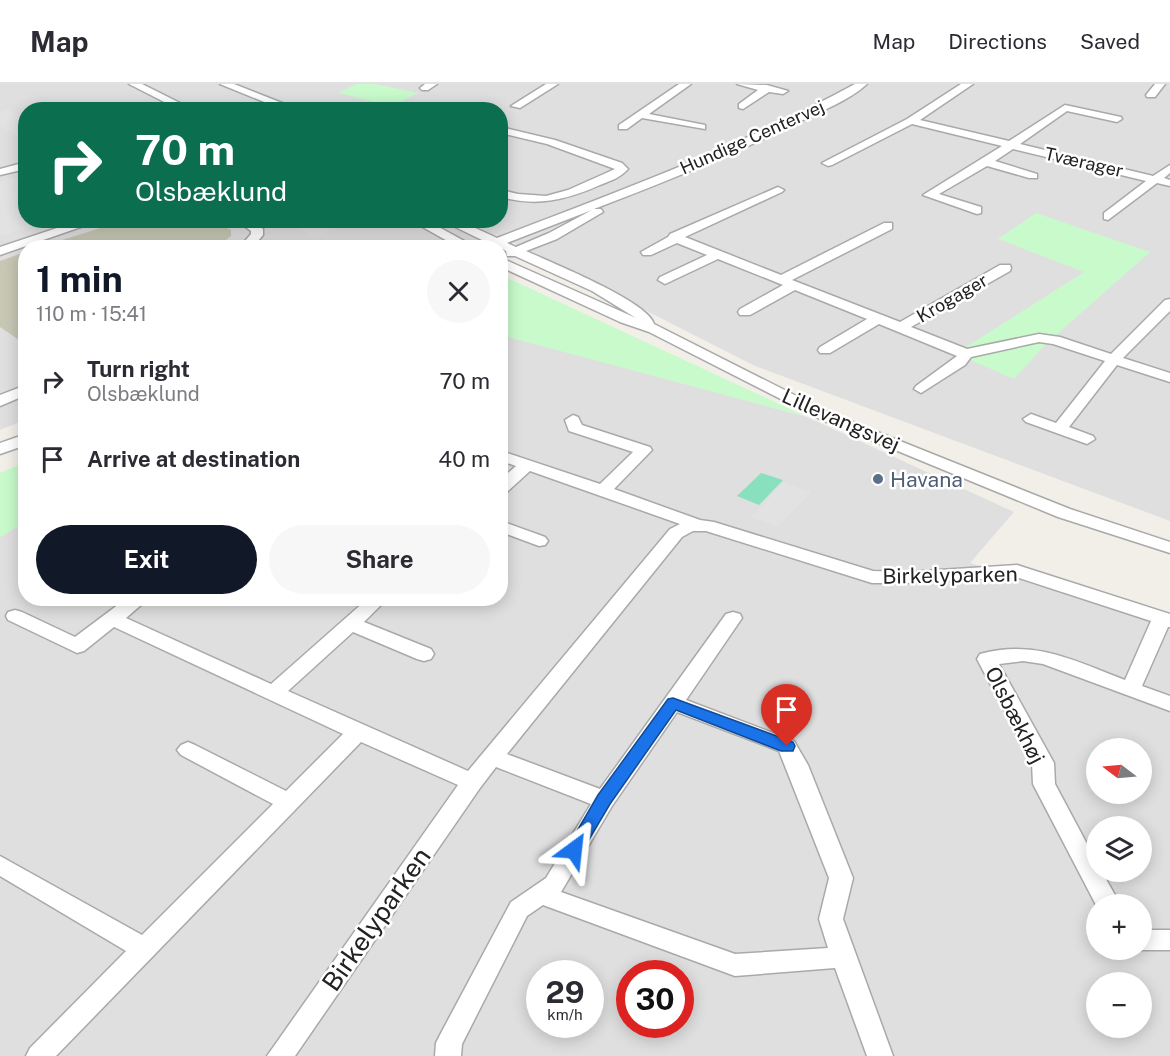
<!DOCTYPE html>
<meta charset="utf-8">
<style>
body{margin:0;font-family:"Public Sans",sans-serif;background:#f7f7f7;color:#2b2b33;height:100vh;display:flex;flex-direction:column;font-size:22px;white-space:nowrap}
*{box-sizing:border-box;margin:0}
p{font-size:20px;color:#7c7c81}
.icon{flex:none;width:33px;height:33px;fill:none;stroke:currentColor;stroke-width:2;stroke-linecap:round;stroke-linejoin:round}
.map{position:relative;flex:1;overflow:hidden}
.panel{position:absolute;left:18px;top:156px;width:490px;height:366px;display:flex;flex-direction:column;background:#fff;border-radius:24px;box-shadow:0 3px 15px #0003}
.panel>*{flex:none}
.guide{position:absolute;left:18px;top:18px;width:490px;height:126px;border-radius:24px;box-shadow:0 3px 15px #0003;background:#0b6e4f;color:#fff;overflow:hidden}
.needle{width:39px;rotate:286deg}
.buttons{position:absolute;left:1086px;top:654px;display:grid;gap:12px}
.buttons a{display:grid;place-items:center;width:66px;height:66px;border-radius:50%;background:#fff;box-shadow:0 3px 15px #0003;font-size:30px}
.speed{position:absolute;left:526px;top:876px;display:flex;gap:12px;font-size:30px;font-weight:700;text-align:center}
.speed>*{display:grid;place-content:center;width:78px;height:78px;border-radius:50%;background:#fff;box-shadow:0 3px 15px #0003;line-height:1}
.speed small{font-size:15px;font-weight:400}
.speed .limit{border:9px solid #d22;background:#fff;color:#111}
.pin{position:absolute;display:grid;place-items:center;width:51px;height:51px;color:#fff;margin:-62px -26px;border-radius:50% 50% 50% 0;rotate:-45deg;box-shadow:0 0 6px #0007}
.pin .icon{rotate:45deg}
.me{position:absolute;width:66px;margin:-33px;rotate:30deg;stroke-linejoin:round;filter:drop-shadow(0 0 4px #0008)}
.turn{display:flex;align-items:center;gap:21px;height:126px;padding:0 18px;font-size:27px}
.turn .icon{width:78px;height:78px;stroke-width:2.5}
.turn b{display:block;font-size:42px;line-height:51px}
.round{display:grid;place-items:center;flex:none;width:63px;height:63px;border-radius:32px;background:#f7f7f7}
.headline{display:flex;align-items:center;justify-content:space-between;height:102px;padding:0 18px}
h1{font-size:36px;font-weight:700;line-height:45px;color:#111827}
.action{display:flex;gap:12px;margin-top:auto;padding:12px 18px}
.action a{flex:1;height:69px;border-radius:36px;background:#111827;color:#fff;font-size:24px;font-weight:700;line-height:69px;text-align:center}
.action a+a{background:#f7f7f7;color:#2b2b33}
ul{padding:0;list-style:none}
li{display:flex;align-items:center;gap:18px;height:78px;padding:0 18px}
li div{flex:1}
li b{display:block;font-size:22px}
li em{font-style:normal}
header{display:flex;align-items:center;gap:36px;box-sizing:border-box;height:84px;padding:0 30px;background:#fff;border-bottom:2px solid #e1e1e2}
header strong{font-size:28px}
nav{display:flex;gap:33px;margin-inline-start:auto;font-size:21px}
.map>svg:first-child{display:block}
</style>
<header>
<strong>Map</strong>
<nav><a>Map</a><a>Directions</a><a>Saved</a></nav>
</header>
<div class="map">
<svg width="1170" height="972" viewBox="0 0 1170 972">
<rect width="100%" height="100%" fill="#f2efe9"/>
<g fill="#e0dfdf" fill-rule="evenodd">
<path d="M0,0H1170V437L755,282L497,151L466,164H26L25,336L0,346ZM26,26H501V136H26Z"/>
<path d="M504,250L807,333L1014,428L970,479L1170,538V972H0V453L25,438L26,514H501V251ZM1096,664H1142V710H1096ZM1096,742H1142V788H1096ZM1096,820H1142V866H1096ZM540,890H591V940H540ZM630,890H681V940H630ZM1096,898H1142V944H1096Z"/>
</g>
<g fill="#c7c7b4">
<path d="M123,137H212L231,146V152L217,163H40Z"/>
<path d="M25,168H26L25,260L0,243V177Z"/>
</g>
<g fill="#c8facc">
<path d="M357,0H375L418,9L392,22L338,9Z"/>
<path d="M1036,129L1150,168L1046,260L1014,295L972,277L966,263L1084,188L998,155Z"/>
<path d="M501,191L807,333L501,251Z"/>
<path d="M25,378V438L0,453V389Z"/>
</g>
<path fill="#88e0be" d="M761,389L783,396L759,421L737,412Z"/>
<g fill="#e2e2e2">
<path d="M9,25L25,35V56L0,42V28Z"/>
<path d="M14,94L25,101L26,136L49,137L0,152V98Z"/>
<path d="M304,137L359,136L360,137L314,153L296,143L302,141L298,139Z"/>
<path d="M784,398L811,408L778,443L751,433Z"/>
</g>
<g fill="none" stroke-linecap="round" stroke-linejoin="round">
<defs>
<g id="minor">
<path d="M129,0H142L194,26H180Z"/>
<path d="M220,0H234L300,26H284Z"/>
<path d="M425,0H437L428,6H422L420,4Z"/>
<path d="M546,0H558L520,24L511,22Z"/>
<path d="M679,0H691L649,30L705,41V45L642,34L627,45H619V41Z"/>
<path d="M737,0L767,1L788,7L783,10L769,8L743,25L739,24V20L758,6Z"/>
<path d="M855,0H867C850,16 823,26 803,36C735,70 665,98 594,125H601L603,128L557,155L526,167C550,178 649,218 654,240L830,329L1070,425L1170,458V469L1058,433L820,335L649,248L620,238L501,183V174L636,234L592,207L515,172H507L506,167L501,164H477L486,158L441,136H458L497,154C619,107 740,63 855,0ZM592,126L549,149L516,163L507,159Z"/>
<path d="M961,0H973L920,36L1009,57L1065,21L1121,33L1122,35L1117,38L1067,27L1020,60L1153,92L1170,81V89L1164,94L1170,96V102L1157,99L1108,136L1104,135V129L1146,97L1013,65L995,77L1037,90V94H1029L987,82L939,110L981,123V129L977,130L923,111L1002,62L912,40L832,81L828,82L822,79L907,35Z"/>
<path d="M1155,0H1165L1155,13H1147L1146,11Z"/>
<path d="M501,43L555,56L622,79L628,85C620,94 610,97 600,101C566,116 537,123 501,113V106L518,110L546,112L568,106L615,85L547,60L501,49Z"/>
<path d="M26,78V85L0,91V85Z"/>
<path d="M778,103L784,106L782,108L685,153L781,191L884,139H892V145L792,196L900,238L1000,181H1010L1011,184L1010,187L911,243L967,265L1039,250L1060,253L1111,270L1165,216L1170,215V227L1123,274L1170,289V298L1117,281L1069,343L1093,352L1095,355L1087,360L1026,338L1023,335L1031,330L1056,339L1105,277L1053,260L1039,258L971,273L965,281L921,309L914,305L916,302L957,272L879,240L830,269H820L818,266L820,263L867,235L795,206L750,231H740L738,228L740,225L783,201L718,175L665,200L658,196L660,193L707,171L677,159L651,171H643L641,168L668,153L670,150Z"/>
<path d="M81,136H101L0,171V163Z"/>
<path d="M236,136H251L263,145V151L252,164H239L251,150V147Z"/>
<path d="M410,136H426L477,164H460Z"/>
<path d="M26,301V311L0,322V311Z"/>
<path d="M573,331L578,333L582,341L650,363L652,366L614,405L700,436L714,438L873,487L908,488L1017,481L1170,530V543H1168L1142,602L1170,612V627L1043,580L1023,577L999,580L1054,679L1055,700L1096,777V788H1102L1120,820L1096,821L1033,700L1032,679L977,575L980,570C1035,555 1075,577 1125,596L1151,537L1016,493L908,499H872L706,447H693L682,453L507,670L600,705L726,530L733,528L740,530L742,534L686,616L794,657L808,681L853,794L843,835L893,972H867L835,884L735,892L543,821L527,832L462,960L461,972H435L436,959L440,951L511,818L546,794L591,720L496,683L480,704L295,972H267L458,701L361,658L56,972H26L30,964L126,867L0,792V772L142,851L273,720L181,671L177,666L181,661L188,658L195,661L286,707L343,650L114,543L84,567L77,569L8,536L6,532L8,528L15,526L22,528L75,553L127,514H149L126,534L271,600L365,517H379L381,521L364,538L431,565L434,570L431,575L424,577L417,575L353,548L288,607L468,687L670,445L680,440L530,387L507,408L501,409V395L516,382L501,377V367L600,400L633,368L569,347L565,336ZM677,628L779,667L829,794L819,835L828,864L735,870L561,808L612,722Z"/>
<path d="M26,350V361L0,370V359Z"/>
<path d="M501,437L545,453L548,457L545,461L539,462L501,448Z"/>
<path d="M1142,846H1170V866H1140Z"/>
</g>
</defs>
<use href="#minor" stroke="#a9a9a9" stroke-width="3"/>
<use href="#minor" fill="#fff" fill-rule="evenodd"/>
</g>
<path fill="#1a73e8" stroke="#114b97" stroke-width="1.5" d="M673,614L793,658L795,662L793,667H781L676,626L610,720L580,771L574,773L568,771L566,766L598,711L668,615Z"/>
<circle fill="#5c6f8a" stroke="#fff" stroke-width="2" cx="878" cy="395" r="6"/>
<g text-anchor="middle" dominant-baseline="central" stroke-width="5" stroke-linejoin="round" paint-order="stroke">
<g font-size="18" fill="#222" stroke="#fff">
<text transform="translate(752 53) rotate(-24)">Hundige Centervej</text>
<text transform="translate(1084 78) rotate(13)">Tværager</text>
<text transform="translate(952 214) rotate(-30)">Krogager</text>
</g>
<g font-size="21" fill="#222" stroke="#fff">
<text transform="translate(841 336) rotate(24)">Lillevangsvej</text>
<text transform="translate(950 491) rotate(-1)">Birkelyparken</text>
<text transform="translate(1015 631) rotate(63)">Olsbækhøj</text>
</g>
<g font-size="21" fill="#4e5e75" stroke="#fff" text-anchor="start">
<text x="890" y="395">Havana</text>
</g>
<g font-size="26" fill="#222" stroke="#fff">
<text transform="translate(376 835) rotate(-55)">Birkelyparken</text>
</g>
</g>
</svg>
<div class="buttons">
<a><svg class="needle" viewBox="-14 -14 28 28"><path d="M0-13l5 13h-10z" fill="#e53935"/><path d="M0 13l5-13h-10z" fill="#7c7c81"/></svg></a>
<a><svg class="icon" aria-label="layers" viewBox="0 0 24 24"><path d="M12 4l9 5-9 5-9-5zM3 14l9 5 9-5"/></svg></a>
<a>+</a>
<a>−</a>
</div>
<div class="speed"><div>29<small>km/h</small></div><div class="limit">30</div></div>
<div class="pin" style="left:787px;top:662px;background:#d93025"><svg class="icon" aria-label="arrive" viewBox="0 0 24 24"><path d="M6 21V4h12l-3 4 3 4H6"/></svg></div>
<svg class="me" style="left:574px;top:766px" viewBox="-20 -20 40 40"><path d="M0-17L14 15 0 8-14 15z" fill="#1a73e8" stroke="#fff" stroke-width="4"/></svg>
<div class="guide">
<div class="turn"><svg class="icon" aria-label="right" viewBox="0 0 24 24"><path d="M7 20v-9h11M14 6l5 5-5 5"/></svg><div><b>70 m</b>Olsbæklund</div></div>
</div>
<section class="panel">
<div class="headline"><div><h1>1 min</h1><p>110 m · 15:41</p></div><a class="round"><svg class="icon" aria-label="close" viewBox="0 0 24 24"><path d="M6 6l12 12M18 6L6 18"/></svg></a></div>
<ul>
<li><svg class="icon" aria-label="right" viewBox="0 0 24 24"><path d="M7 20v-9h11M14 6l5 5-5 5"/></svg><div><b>Turn right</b><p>Olsbæklund</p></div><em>70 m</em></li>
<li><svg class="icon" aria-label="arrive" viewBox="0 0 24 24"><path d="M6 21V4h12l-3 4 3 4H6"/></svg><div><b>Arrive at destination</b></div><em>40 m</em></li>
</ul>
<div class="action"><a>Exit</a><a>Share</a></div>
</section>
</div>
